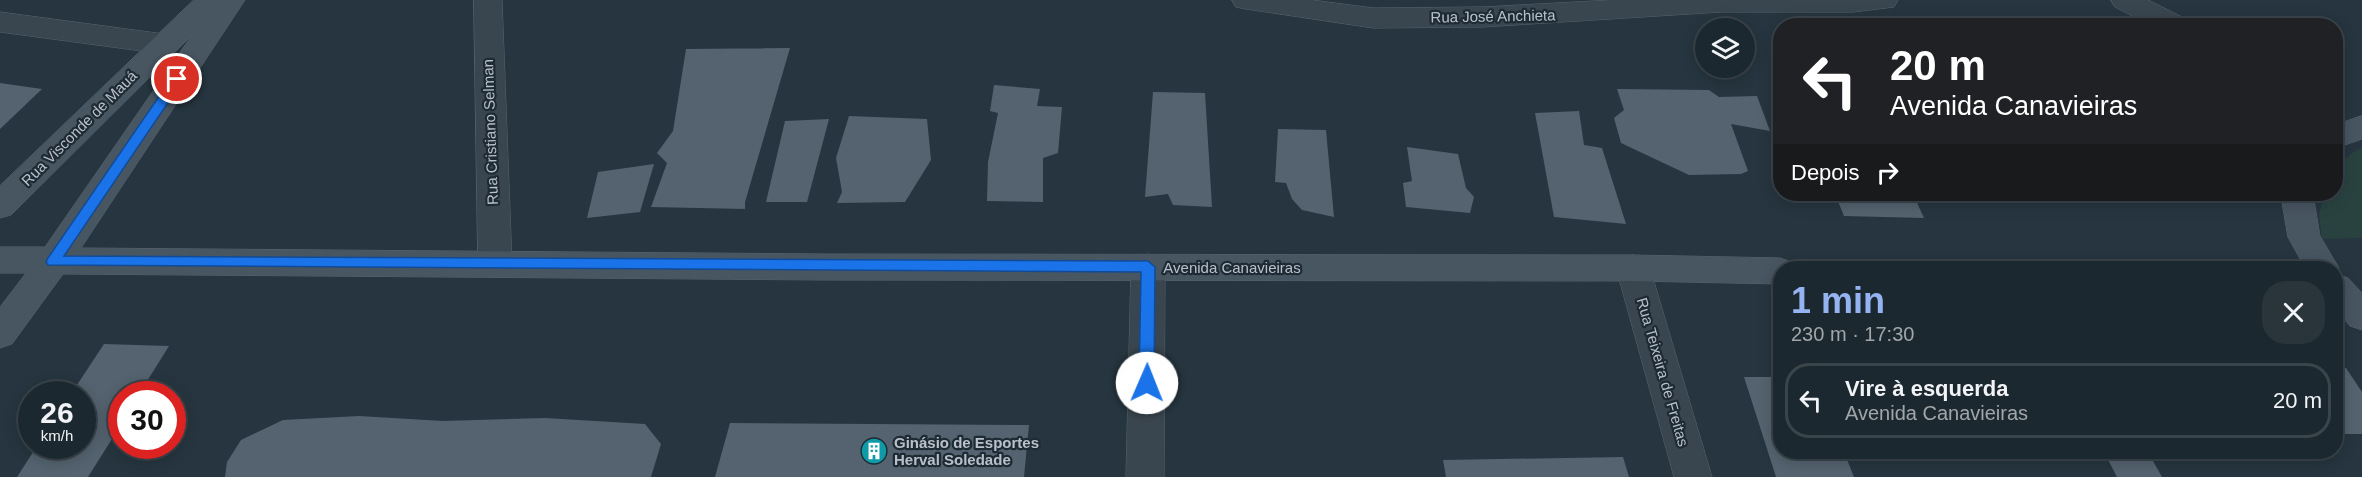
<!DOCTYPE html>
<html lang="pt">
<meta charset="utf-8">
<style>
body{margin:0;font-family:Helvetica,sans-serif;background:#29343b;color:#f1f3f6;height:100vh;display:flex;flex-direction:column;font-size:22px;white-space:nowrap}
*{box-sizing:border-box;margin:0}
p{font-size:20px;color:#a0a6aa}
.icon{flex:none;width:33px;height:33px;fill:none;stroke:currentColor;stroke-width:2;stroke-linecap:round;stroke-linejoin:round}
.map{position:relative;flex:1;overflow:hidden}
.drawer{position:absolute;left:1773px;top:261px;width:570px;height:198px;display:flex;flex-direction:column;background:#1c282f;border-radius:24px;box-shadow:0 3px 15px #0003,0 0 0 2px #3a444b}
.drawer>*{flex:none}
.guide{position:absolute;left:1773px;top:18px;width:570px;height:183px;border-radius:24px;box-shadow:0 3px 15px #0003,0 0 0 2px #3a444b;background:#202124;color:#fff;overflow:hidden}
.fabs{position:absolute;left:1695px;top:18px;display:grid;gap:12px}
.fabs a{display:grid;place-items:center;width:60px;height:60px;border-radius:50%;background:#1c282f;box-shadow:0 3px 15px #0003,0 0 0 2px #3a444b;font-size:30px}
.speed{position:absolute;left:18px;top:381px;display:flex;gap:12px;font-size:30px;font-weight:700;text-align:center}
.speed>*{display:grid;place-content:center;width:78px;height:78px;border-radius:50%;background:#1c282f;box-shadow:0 3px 15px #0003,0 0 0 2px #3a444b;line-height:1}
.speed small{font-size:15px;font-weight:400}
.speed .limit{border:9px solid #d22;background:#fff;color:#111}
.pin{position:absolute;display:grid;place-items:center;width:51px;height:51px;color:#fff;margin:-26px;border:3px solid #fff;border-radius:50%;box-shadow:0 2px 6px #0007}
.me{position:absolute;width:66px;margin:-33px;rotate:1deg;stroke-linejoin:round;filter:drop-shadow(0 0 4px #0008)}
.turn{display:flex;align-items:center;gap:21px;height:126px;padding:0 18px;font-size:27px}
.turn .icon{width:78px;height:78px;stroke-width:2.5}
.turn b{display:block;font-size:42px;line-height:51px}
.then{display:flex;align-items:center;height:57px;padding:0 18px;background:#0003;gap:12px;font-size:22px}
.round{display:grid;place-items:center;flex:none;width:63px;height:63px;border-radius:24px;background:#29343b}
.overview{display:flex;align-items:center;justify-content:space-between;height:102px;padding:0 18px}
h1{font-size:36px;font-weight:600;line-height:45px;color:#95b2f1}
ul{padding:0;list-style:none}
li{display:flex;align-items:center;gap:18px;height:75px;margin:0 12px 9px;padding:0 6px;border:3px solid #3a444b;border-radius:24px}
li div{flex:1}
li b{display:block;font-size:22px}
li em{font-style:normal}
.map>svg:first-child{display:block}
</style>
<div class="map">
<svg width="2362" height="477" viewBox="0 0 2362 477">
<rect width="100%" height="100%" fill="#26353f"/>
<path fill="#294240" d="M2362,148V238L2322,239L2319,215L2324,196L2325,194H2336C2336,175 2342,154 2362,148Z"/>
<g fill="#54636f">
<path d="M790,48L745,202V209L651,207L667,163L657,153L673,131L686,49Z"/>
<path d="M0,83L42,89L0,129Z"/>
<path d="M994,85L1040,89L1037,106L1062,107L1058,153L1043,158V202L987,201L988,162L998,113L990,111Z"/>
<path d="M1617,89L1709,90L1719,97L1757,96L1770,131L1731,124L1748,171L1741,174L1689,175L1621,143L1614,118L1624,110Z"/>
<path d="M1153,92L1205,93L1212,207L1173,205L1168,194L1145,197Z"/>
<path d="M1579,111L1584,145L1602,148L1626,224L1554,217L1535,113Z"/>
<path d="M849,116L927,119L931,160L905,202L837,203L842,192L836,158Z"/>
<path d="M829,119L807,202H766L785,121Z"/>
<path d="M1278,129L1326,130L1334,217L1302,210L1292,199L1286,183L1275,182Z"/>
<path d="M1407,147L1458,154L1466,188L1474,197L1470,213L1406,207L1403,183L1412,181Z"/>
<path d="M654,164L640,212L587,218L598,172Z"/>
<path d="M1835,194H1913L1924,218L1844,216Z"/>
<path d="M104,344L169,346L139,394H122V423L88,477H17L37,446H82V394H71Z"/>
<path d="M2336,368H2346L2362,392V434H2336Z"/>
<path d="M1744,377H1780V452H1844L1854,477H1776Z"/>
<path d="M359,416L443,421L545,418L645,424L661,444L651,477H225L227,462L241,440L283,420Z"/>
<path d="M730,423L1029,425L1024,477H715Z"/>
<path d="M2104,452H2148L2162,477H2117Z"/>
<path d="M1623,457L1629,477H1446L1443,460Z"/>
</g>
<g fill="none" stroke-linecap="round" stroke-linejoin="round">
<defs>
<g id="street">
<path d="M474,0H502L512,264L507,273L495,277L483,273L478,264Z"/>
<path d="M1232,0H1312L1373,8L1483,7L1612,0H1898L1894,7L1853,12H1721L1483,27L1373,28L1246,9L1236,7Z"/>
<path d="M2111,0H2148L2186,19L2190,26H2152L2115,7Z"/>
<path d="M0,12L164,34L174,37L178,44L174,51L164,54L0,32Z"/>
<path d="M1148,254L1160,258L1165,267L1164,477H1126L1131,267L1136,258Z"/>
<path d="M1633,255L1645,259L1650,268L1712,477H1674L1616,268L1621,259Z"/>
</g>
<g id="secondary">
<path d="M194,0H245L81,248L826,254L1633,255L1780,258L1792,262L1796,268H1780V284L1633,281L826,280L63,274L12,344L0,348V307L26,273H0V247H45L192,35L11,215L0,218V186Z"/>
<path d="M2362,116V139L2336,148V125Z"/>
<path d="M2281,194H2313L2320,236L2339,268L2336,274V268H2305L2288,237Z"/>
<path d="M2336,274L2348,278L2362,293V330L2350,326L2336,310Z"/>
</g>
</defs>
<use href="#street" stroke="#58646d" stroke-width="1"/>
<use href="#secondary" stroke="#58646d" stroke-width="1"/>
<use href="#street" fill="#3a464f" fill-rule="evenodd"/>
<use href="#secondary" fill="#485662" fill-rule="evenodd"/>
</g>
<path fill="#1a73e8" stroke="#114b97" stroke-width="1.5" d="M177,74L183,79L182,82L64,256L1148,261L1155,267L1154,383L1152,387L1147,389L1141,387L1139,383L1141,272L48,265L46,262L48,258L173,76Z"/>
<defs>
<symbol id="building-disc" viewBox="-11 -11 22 22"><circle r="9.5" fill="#0f9aa8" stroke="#1f2b34"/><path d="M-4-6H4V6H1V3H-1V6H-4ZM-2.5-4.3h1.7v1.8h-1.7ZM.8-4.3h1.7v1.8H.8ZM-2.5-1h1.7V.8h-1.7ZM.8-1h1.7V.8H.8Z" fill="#fff"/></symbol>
</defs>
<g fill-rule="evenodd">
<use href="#building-disc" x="859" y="436" width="30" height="30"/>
</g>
<g text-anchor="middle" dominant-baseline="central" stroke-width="4.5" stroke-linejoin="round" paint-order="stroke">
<g font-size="15" fill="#b7c1ca" stroke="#1f2b34">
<text transform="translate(1493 16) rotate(-1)">Rua José Anchieta</text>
<text transform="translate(79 128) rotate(-45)">Rua Visconde de Mauá</text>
<text transform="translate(490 132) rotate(-92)">Rua Cristiano Selman</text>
<text x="1232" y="267">Avenida Canavieiras</text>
<text transform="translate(1663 372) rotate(74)">Rua Teixeira de Freitas</text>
</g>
<g font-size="15" font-weight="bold" fill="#b7c1ca" stroke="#1f2b34" text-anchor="start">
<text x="894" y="442">Ginásio de Esportes<tspan x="894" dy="17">Herval Soledade</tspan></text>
</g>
</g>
</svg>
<div class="fabs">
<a><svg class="icon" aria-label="layers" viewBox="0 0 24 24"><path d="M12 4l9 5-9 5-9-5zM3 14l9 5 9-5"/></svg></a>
</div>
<div class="speed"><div>26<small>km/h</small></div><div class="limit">30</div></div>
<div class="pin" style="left:177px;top:79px;background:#d93025"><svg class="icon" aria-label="arrive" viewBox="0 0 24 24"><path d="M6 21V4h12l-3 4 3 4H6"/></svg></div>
<svg class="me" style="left:1147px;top:383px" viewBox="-20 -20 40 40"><circle r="19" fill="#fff"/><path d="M0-13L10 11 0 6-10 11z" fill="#1a73e8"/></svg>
<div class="guide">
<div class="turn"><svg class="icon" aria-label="left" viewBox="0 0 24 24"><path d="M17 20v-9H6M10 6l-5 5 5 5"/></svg><div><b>20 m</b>Avenida Canavieiras</div></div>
<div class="then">Depois<svg class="icon" aria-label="right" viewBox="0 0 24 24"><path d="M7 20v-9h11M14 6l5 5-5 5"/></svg></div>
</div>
<section class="drawer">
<div class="overview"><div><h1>1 min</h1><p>230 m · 17:30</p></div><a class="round"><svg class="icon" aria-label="close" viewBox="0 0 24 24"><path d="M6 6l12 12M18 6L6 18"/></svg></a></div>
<ul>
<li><svg class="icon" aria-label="left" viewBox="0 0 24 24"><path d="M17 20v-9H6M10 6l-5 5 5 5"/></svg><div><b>Vire à esquerda</b><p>Avenida Canavieiras</p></div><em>20 m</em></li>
</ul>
</section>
</div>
